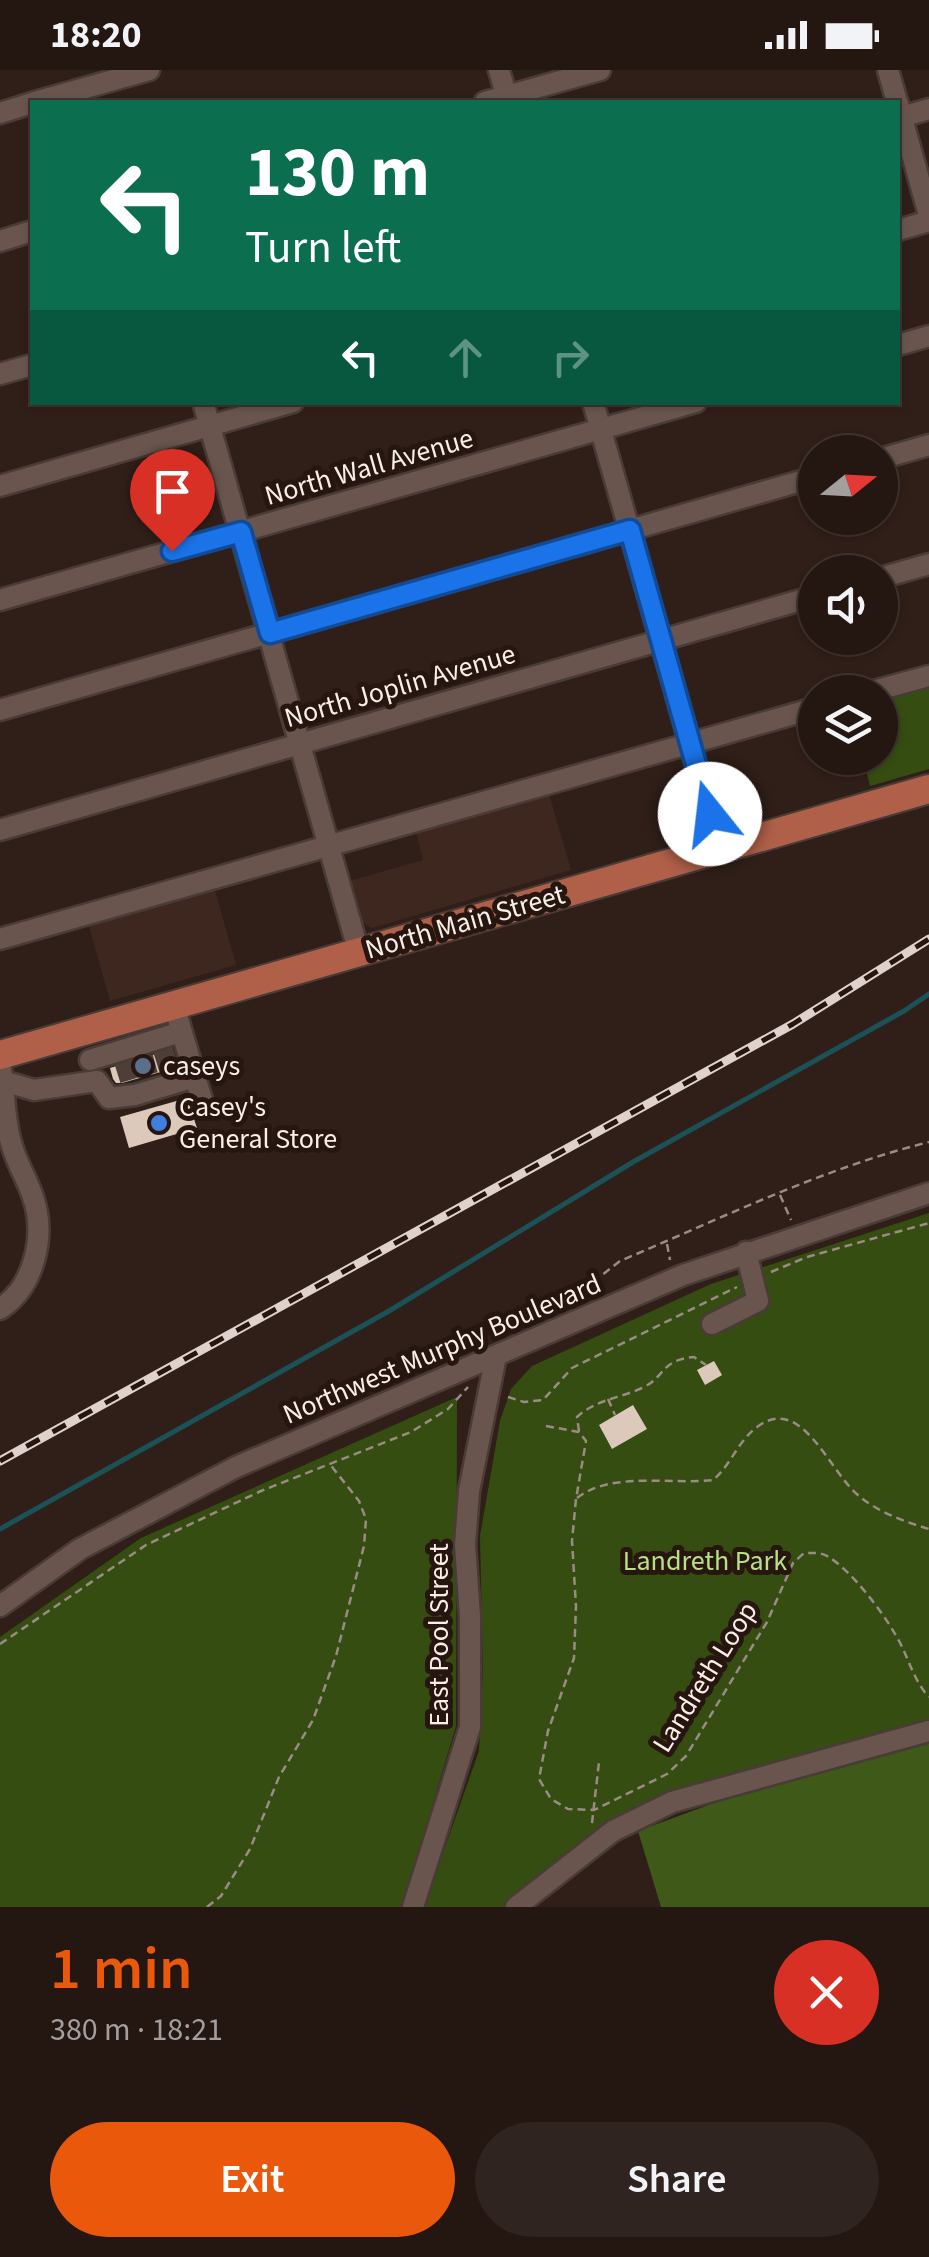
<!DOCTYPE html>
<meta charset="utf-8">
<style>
body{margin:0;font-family:"Source Sans 3",sans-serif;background:#302420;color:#f1f3f6;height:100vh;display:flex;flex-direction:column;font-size:38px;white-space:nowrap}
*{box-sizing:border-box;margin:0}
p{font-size:32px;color:#a39f9f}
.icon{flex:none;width:55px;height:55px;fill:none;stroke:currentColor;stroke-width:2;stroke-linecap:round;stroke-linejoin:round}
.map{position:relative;height:1837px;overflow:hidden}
.sheet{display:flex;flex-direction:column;background:#241712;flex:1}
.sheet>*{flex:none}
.top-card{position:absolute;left:30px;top:30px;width:870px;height:305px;border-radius:0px;box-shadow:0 2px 8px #0004,0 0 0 2px #413632;background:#0b6e4f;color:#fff;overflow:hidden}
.needle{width:65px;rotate:72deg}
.fabs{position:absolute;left:798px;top:365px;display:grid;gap:20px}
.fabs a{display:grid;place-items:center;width:100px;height:100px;border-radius:50%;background:#241712;box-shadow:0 2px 8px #0004,0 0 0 2px #413632;font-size:50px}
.pin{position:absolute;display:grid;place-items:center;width:85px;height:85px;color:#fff;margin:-102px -42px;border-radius:50% 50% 50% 0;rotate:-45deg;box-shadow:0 0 10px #0007}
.pin .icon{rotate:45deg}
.me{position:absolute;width:110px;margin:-55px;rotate:344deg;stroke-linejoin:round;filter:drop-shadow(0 0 8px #0008)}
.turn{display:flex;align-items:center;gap:35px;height:210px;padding:0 50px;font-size:45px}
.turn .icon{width:130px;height:130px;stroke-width:2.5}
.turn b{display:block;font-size:70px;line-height:85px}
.lanes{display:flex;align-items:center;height:95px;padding:0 50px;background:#0003;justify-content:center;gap:50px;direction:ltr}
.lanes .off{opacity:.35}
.round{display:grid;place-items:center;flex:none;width:105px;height:105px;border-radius:52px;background:#302420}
.head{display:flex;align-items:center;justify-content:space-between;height:170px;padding:0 50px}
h1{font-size:60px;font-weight:600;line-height:75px;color:#ea580c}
.action{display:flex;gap:20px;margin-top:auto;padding:20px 50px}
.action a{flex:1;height:115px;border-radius:60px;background:#ea580c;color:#fff;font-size:40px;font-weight:600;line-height:115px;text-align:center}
.action a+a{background:#302420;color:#f1f3f6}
.status{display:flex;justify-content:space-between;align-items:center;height:70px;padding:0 50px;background:#241712;direction:ltr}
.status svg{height:28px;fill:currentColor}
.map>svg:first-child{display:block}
</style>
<div class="status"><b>18:20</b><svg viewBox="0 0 49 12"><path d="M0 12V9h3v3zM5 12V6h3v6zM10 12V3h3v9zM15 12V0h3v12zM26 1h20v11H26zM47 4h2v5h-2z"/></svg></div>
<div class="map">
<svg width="929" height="1837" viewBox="0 0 929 1837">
<rect width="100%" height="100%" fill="#301f18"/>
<g fill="#3e271e">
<path d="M545,710L571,800L372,858L363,853L349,811L423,790L412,747Z"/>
<path d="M211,806L236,895L110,931L85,842Z"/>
</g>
<g fill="#364d12">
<path d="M929,613V699L870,716L863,688H880V627Z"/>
<path d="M929,1143V1660L728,1719L612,1769L520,1837H424L479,1681L483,1601L480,1466L500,1351L511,1319L532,1296L711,1214Z"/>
<path d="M457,1327L456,1656L402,1837H0V1567L141,1468Z"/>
</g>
<path fill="#3f5919" d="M929,1672V1837H661L638,1761L711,1734Z"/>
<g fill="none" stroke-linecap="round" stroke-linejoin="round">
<path stroke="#1b5257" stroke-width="5" d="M0,1459L389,1241L633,1092L904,941L929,924"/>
</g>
<g fill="#dcc9bb">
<path d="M172,979L178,997L122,1013H116L113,1009L110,998Z"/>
<path d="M187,1028L197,1058L129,1078L120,1047Z"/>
<path d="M714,1291L722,1305L705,1315L697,1300Z"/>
<path d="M633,1335L647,1359L612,1379L599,1355Z"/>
</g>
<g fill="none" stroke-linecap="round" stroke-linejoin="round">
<g stroke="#4e3e37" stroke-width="20" stroke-dasharray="20 10" stroke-linecap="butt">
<path d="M163,980L169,999"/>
<path d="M143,987L148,1005"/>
<path d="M124,991L130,1010"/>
</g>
<defs>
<g id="minor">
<path d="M499,0L508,32"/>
<path d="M888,0L897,32"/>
<path d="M35,32L149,0"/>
<path d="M485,32L600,0"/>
<path d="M898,34L929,145"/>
<path d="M0,43L32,33"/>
<path d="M898,48L929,39"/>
<path d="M898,160L929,151"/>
<path d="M0,171L32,161"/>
<path d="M898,275L929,266"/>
<path d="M0,304L32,295"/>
<path d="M203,332L359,883"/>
<path d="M593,332L720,780"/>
<path d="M880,389L929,375"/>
<path d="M0,416L293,332"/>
<path d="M880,508L929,494"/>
<path d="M0,530L696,332"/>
<path d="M870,622L929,606"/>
<path d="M0,640L815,407"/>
<path d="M0,760L815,526"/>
<path d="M0,869L815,638"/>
<path d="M90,990L181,962"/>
<path d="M195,1007L204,1036"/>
<path d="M3,1011L34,1020L97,1011L109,1028L135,1025L195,1007L174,935"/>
<path d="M0,1239C35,1216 46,1165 33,1127C27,1109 17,1094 12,1076C4,1051 5,1025 1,999"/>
<path d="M712,1254L758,1231L746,1182"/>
<path d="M0,1536L80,1479L236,1397L683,1205L929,1123"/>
<path d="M413,1837L470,1657V1546L465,1475L469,1421L496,1286"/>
<path d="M516,1837L613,1761L672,1732L929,1661"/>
</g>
<path id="major" d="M0,985L929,719"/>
</defs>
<use href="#minor" stroke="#493b36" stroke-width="25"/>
<use href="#major" stroke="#493b36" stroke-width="32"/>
<g stroke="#9a8b85" stroke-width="2.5" stroke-dasharray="8 5" stroke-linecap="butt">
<path d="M780,1125L791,1150"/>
<path d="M667,1174L670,1190"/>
<path d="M771,1202L807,1187L929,1153"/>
<path d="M589,1225L597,1209L620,1191C722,1148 821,1099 929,1072"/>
<path d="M508,1327L524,1332L543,1330L572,1298L737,1217"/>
<path d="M608,1329L615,1345"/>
<path d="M546,1356L579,1362L586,1371L576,1429L572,1471L576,1536L574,1588L548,1661L539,1709L551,1729L568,1739L594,1740L667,1704L686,1686L767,1552L793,1493L804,1483C813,1483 820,1482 827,1486C850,1499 882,1541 895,1564C908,1584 912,1609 929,1627"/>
<path d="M579,1361L577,1347C597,1329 618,1329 642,1318C666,1307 660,1290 694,1287L706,1295"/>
<path d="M577,1428C611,1401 672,1415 713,1410C731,1395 738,1371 757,1357C802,1323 829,1402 859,1426C878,1442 905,1452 929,1459"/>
<path d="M0,1574L146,1475L261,1421L411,1362L448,1339L468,1317"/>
<path d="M592,1753L599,1692"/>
<path d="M207,1837L221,1826L250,1779L279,1707L313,1650L336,1586L364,1476L366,1449L359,1431L329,1393"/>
</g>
<use href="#minor" stroke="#69554d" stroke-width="20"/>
<use href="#major" stroke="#b06049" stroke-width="28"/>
<defs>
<path id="rail" d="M0,1391L793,954L929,869"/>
</defs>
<use href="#rail" stroke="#dfd2cd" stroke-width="9"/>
<use href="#rail" stroke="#26160f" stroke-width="5" stroke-dasharray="15" stroke-linecap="butt"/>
</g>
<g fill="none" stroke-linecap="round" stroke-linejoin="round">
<defs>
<path id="route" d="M172,481L241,462L270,563L630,460L710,744"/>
</defs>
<use href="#route" stroke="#114b97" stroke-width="25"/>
<use href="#route" stroke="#1a73e8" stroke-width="18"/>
</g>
<circle fill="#5c6f8a" stroke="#26160f" stroke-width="4" cx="143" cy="996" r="10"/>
<circle fill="#3f7fe0" stroke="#26160f" stroke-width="4" cx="159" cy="1053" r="10"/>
<g text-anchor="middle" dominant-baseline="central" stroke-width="10" stroke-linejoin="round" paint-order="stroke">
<g font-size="28" fill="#faeee9" stroke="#26160f">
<text transform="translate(369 397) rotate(-16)">North Wall Avenue</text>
<text transform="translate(400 616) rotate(-16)">North Joplin Avenue</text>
<text transform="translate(465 852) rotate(-16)">North Main Street</text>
<text transform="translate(442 1279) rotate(-23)">Northwest Murphy Boulevard</text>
<text transform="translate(439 1565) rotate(-90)">East Pool Street</text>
<text transform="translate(705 1607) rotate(-58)">Landreth Loop</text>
</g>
<g font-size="28" fill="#faeee9" stroke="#26160f" text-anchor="start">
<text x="163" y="996">caseys</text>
<text x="179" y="1037">Casey's<tspan x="179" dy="32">General Store</tspan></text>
</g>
<g font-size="28" fill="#b8e086" stroke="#26160f">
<text x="705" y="1491">Landreth Park</text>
</g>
</g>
</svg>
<div class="fabs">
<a><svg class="needle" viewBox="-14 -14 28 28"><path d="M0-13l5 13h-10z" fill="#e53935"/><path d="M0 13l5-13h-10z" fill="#a39f9f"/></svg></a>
<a><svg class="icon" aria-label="sound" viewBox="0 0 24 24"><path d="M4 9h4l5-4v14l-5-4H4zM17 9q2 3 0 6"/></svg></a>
<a><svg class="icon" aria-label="layers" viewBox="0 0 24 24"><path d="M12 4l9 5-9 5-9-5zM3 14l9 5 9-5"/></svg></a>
</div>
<div class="pin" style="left:172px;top:481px;background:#d93025"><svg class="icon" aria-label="arrive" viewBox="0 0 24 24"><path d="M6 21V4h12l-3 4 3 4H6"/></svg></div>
<svg class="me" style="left:710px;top:744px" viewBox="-20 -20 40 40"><circle r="19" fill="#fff"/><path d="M0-13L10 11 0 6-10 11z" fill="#1a73e8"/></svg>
<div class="top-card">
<div class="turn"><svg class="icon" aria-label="left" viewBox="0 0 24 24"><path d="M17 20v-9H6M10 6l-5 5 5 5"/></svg><div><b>130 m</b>Turn left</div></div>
<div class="lanes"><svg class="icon" aria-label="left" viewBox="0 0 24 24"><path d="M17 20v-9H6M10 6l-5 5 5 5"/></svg><svg class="icon off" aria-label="ahead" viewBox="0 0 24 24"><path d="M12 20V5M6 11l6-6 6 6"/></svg><svg class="icon off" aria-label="right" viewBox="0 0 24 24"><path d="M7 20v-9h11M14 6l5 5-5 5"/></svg></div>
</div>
</div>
<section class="sheet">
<div class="head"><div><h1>1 min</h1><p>380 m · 18:21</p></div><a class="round" style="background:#d93025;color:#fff"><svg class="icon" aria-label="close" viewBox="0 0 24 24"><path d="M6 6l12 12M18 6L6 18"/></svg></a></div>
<div class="action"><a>Exit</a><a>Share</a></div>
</section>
